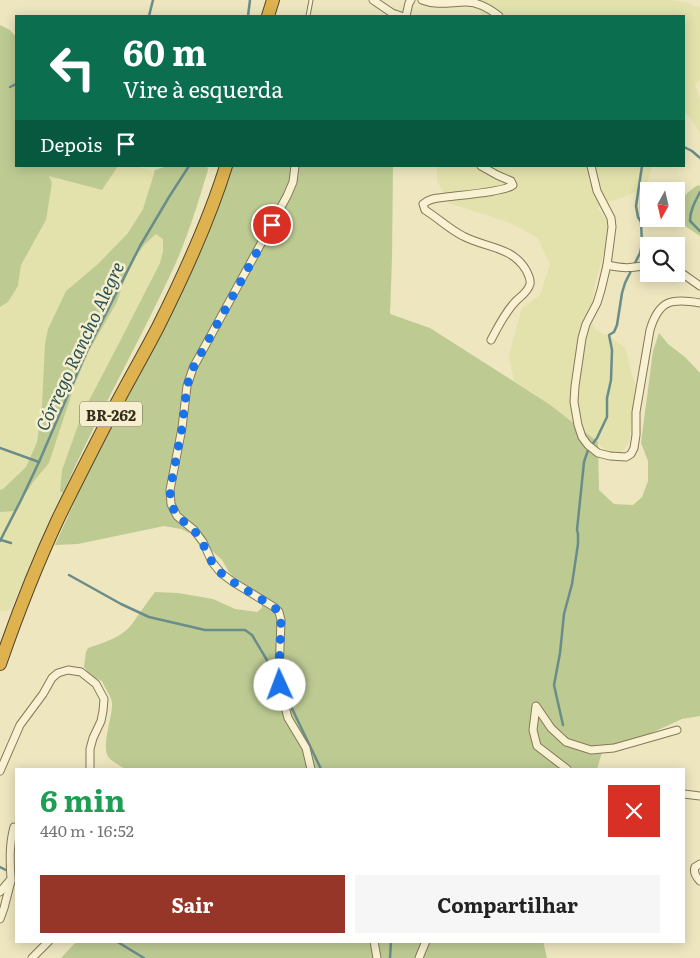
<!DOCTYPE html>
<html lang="pt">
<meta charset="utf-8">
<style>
body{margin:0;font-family:Literata,serif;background:#f6f6f6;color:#222;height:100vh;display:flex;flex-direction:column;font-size:19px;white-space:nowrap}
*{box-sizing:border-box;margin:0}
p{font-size:16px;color:#767676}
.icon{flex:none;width:28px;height:28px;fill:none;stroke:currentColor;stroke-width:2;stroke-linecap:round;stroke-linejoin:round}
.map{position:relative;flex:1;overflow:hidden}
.sheet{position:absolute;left:15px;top:768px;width:670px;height:175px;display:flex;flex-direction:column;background:#fff;border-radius:0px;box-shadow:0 2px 12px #0003}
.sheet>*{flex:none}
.hud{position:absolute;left:15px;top:15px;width:670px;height:152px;border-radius:0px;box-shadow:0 2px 12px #0003;background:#0b6e4f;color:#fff;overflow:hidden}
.needle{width:32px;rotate:188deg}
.tools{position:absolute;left:640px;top:182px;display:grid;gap:10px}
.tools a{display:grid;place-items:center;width:45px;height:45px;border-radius:0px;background:#fff;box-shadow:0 2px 12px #0003;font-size:25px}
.pin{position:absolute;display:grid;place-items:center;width:42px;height:42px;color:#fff;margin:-21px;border:2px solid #fff;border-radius:50%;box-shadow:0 1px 5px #0007}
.me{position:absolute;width:55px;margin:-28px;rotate:358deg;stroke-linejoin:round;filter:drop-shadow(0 0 4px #0008)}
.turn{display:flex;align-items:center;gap:18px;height:105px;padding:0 25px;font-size:22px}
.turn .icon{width:65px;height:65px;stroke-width:2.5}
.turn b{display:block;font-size:35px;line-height:42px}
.then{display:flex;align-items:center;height:48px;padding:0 25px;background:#0003;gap:10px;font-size:19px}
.round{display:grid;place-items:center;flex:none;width:52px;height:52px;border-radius:0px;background:#f6f6f6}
.overview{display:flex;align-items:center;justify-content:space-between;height:85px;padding:0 25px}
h1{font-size:30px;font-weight:700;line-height:38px;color:#1e9e55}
.action{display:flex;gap:10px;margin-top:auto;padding:10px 25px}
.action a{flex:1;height:58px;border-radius:0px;background:#953628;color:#fff;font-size:20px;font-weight:700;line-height:58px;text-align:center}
.action a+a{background:#f6f6f6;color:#222}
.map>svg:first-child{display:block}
</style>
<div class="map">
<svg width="700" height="958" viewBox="0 0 700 958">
<rect width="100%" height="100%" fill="#ede6bf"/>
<g fill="#e3e2ad">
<path d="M475,0H670L685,2L700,8V80L695,85L700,98V133L691,119L684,110V16H482Z"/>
<path d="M118,166H136L153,171L155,170L143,209L128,233L98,264L66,291L42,406L37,442L26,467L3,489L0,490V307L8,302L18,286L21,265L46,220L49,175L102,190Z"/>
<path d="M437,166H652L647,183L643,188L636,192L616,200L602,202L598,208L608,223L610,231L595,284L591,310V321L595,329L603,334L609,336L624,347L627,353L630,369L635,383L636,393L634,402L630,434L628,444L623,451L618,455L611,454L604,449L598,442L549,404L514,381L509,355L522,308L540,295L550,264L537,237L508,222L449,203L437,181Z"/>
<path d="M156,234L163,239V251L160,263L118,345L82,414L62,470L60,490L63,493L13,604L11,610L0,611V511L33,482L49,463L76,381L90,349L117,302L130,264L145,244Z"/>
</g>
<g fill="#bdcb93">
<path d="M0,25L10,30L16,37V166H118L102,190L49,176L52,183L46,220L21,265L18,286L8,302L0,307Z"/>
<path d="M167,166H207L208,170C198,203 188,236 174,267C139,343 97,416 63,493L60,491L62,470L82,414L118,345L160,263L163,251V239L156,234L145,244L130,264L117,302L90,349L76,381L49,463L33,482L15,511L0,512V490L3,489L26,467L37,442L42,405L45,344L48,329L66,291L98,264L128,233L143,209L155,170Z"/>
<path d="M230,166H393L392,258L390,314L430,328L549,404L598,442L599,490L614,504L633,505L642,497L648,481V461L641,443L653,351L659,333L668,344L685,357L700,373V716L682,719L629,743L603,749L597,769H125C120,765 112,762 109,758C100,747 113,717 112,703C111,696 105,688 102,681L92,677L84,667L86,652L88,648C103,643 123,637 132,624C140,613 147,602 155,592L178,593L213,599L235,609L257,612L262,608L261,600L240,583L229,572L222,560L196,536L181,529L164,526L78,544L55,545L78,494L123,400Z"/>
<path d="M698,185L700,186V236L679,222C682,202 679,197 698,185Z"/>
<path d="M77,941H543L547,958H61Z"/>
</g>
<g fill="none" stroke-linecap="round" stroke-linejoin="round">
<g stroke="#6a8d89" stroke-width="2.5">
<path d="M149,16L153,0"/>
<path d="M248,16L250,0"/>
<path d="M10,87L16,84"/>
<path d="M684,147L692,151L700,158"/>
<path d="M700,192C695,202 690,210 690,221L700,231"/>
<path d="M0,448L39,462"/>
<path d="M1,540L11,543"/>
<path d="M0,541L21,500L39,462L86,353L140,246L169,197L189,166"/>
<path d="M69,575L121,604L149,617L205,630H245L252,635L277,677"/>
<path d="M285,694L321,769"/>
<path d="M563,725L554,685L560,653L564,614L572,584L578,544V534L577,530L584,462L588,450L597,438L607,417V398L611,380L612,350L609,335L614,332L617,325L622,293L625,283L640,253L642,244L641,222L638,217L636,206L642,166"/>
<path d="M0,867L8,871"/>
<path d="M116,941L144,958"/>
<path d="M390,958L391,941"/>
</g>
<defs>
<path id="lane" d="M308,16L311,0"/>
<g id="street">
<path d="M373,0L392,13L401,16"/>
<path d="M422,0C437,6 451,2 466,2C478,2 490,9 499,16"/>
<path d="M406,16L409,3L411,0"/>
<path d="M295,166L293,182L287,196L193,368L187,386L182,428L170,490L171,504L177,516L194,530L203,542L212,562L221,573L233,582L274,607L279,612L281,620L279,674L282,696L288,718L306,748L311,769"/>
<path d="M481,166L497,175L511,181L513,185C505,192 460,195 446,197C438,198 429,198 423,204L425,210C438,218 449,229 463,236C485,248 512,246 526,270C528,274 531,279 530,284C528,292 521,296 516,301C505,312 498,327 491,340"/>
<path d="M591,166L597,191L611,218L612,227L607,265L601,290L597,303L586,324L582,338L575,386L574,402L578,425L582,437L588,445L598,453L610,456L626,457L631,454L634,448L636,435V412L650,330C659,300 671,298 700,303"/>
<path d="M607,265C625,269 631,268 649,265"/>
<path d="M676,269L700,286"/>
<path d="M567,769L537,746L533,730L536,706L551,728L566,742L591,750L614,748L677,730"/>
<path d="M0,771L20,725L43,694L52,678L58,673L68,670L81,672L96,684L104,699L103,711L101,721L93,738L90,749V769"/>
<path d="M684,794L700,796"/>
<path d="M700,864L695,867C693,873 696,877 700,881"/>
<path d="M0,892L11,879C10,861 9,845 14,827"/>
<path d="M0,919L4,908L11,881"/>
<path d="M374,941L377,958"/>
<path d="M32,958L49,941"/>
<path d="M419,958L426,941"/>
</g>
<g id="highway">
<path d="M268,16L273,0"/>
<path d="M0,664C17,615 36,566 58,519C75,484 93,449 111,414C126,385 143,356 158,327C184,275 209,221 226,166"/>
</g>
</defs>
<use href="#lane" stroke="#867758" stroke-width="5"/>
<use href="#street" stroke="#867758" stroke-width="9"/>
<use href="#highway" stroke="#53442c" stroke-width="14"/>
<use href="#lane" stroke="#f8f2d2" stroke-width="3"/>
<use href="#street" stroke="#f8f2d2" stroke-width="7"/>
<use href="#highway" stroke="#deb24f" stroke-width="12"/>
</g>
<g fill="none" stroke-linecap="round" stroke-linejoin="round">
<path stroke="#1a73e8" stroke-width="9" stroke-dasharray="0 16.2" d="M272,225L193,368L187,386L182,428L170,490L171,504L177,516L194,530L202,542L212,562L221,573L233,582L274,607L279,612L281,620L279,674L280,685"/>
</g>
<g text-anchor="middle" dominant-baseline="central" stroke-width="5" stroke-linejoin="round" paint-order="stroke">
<rect fill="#f5efcf" stroke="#6f6652" stroke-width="1" x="80" y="401.5" width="62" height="25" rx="4"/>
<g font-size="15" font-weight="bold" fill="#352c1c">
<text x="111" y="414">BR-262</text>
</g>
<g font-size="18" font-style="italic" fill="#2b5255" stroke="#f5efcf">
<text transform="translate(79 346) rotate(-65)">Córrego Rancho Alegre</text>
</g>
</g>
</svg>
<div class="tools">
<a><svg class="needle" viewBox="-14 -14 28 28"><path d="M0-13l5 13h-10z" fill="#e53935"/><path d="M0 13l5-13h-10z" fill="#767676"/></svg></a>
<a><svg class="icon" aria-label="search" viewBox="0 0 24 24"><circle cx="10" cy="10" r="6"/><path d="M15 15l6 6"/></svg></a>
</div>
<div class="pin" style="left:272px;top:225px;background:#d93025"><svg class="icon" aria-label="arrive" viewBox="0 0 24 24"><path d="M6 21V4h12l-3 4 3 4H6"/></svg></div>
<svg class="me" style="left:280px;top:685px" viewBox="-20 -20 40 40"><circle r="19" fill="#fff"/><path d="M0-13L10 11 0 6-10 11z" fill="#1a73e8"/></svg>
<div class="hud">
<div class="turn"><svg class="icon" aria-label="left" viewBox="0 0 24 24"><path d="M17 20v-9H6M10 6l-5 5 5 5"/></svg><div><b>60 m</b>Vire à esquerda</div></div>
<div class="then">Depois<svg class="icon" aria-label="arrive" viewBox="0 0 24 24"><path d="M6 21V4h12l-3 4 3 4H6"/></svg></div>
</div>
<section class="sheet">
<div class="overview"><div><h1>6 min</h1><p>440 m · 16:52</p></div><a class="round" style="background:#d93025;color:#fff"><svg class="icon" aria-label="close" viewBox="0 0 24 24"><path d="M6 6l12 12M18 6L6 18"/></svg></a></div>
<div class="action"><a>Sair</a><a>Compartilhar</a></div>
</section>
</div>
